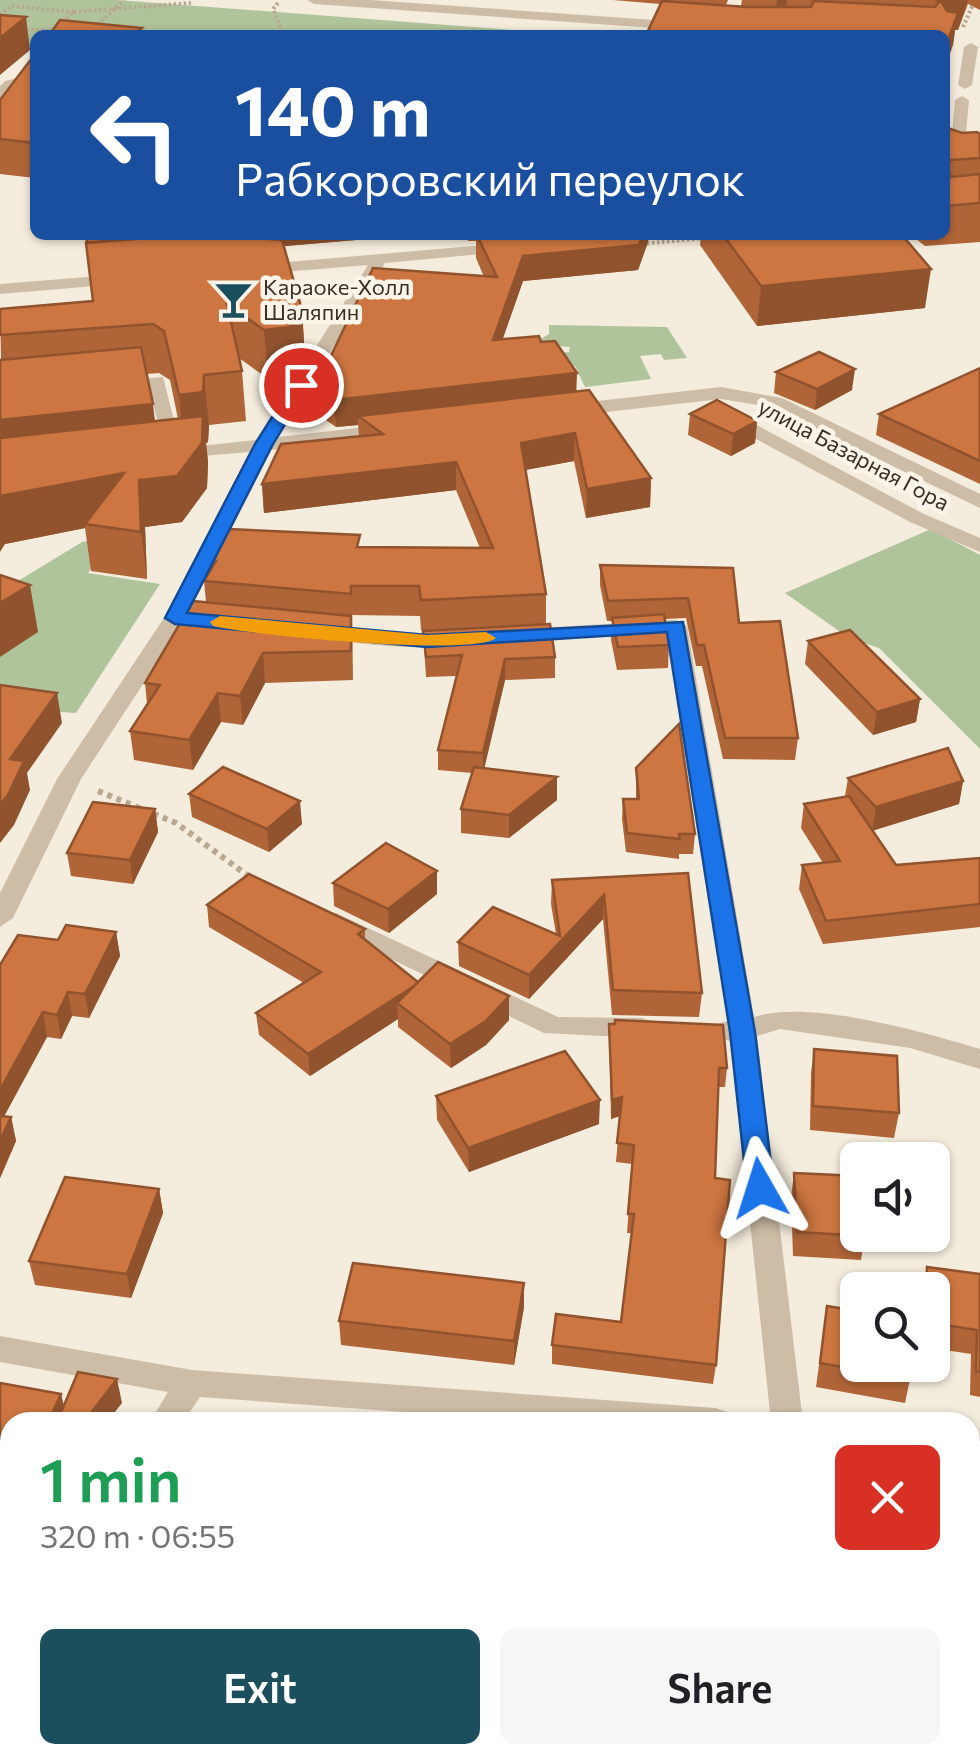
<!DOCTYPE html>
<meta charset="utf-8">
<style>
body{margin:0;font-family:Commissioner,sans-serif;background:#f6f6f6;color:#202124;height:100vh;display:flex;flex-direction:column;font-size:38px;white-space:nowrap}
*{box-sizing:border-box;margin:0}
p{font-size:32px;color:#757577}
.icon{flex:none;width:55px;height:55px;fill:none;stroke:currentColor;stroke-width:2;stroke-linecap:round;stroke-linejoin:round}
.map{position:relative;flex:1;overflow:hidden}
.details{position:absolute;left:0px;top:1412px;width:980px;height:352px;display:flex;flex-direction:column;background:#fff;border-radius:30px 30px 0 0;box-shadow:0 2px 8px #0004}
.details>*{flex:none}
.guide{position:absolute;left:30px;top:30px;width:920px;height:210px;border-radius:15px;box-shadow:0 2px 8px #0004;background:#1a4fa0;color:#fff;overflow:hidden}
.controls{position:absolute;left:840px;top:1142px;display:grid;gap:20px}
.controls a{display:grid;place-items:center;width:110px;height:110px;border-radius:15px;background:#fff;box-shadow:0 2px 8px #0004;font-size:50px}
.pin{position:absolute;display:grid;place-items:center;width:85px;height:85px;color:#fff;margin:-42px;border:5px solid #fff;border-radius:50%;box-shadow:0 2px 10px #0007}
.me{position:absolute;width:110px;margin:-55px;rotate:354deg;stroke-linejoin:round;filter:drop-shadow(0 0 8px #0008)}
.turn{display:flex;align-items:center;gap:35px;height:210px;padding:0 40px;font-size:45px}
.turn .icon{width:130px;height:130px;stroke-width:2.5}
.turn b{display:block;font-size:70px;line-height:85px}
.round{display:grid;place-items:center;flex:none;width:105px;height:105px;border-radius:15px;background:#f6f6f6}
.head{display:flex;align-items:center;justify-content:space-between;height:170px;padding:0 40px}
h1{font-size:60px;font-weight:600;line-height:75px;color:#1e9e55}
.primary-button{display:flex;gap:20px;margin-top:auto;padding:20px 40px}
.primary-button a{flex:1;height:115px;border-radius:15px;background:#1b4f5d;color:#fff;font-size:40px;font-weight:600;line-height:115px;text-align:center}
.primary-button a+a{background:#f6f6f6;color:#202124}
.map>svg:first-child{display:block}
</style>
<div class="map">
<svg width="980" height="1764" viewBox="0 0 980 1764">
<rect width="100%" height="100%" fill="#f4ecdc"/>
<g fill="#b0c49b">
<path d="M0,0H117L514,30L512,35H35V50L0,47Z"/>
<path d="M549,325L667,327L687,358L664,360L661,354L640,356L651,379L585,387L575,366L541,369L542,354L569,352L570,347L542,345L539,340L549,334Z"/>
<path d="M931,529L980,555V749L879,648L849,638L785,593Z"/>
<path d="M111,537L88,573L160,584L76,713L0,708V592L82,542Z"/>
</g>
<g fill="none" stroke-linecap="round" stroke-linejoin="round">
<g fill="#79a8b2" fill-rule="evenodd">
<path d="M149,1414L155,1416L156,1422H139L141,1417Z"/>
<path d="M10,1528V1546L0,1551V1533Z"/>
</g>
<g stroke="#b9a891" stroke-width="4" stroke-dasharray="2.5 2.5" stroke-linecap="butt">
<path d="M278,3L273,9L283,35"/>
<path d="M74,12L191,3"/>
<path d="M0,15L11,6L74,12L52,31L21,29"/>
<path d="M963,27L975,0"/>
<path d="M87,35L124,0"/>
<path d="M21,44L35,46"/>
<path d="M642,244L704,238"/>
</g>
<path stroke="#b9a891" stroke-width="6" stroke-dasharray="5 5" stroke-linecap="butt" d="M98,791L176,823L251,878"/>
<g fill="#cdbda7" fill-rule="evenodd">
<path d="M307,0H370L683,22L690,26L683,30L314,4Z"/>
<path d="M971,43L978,47L972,85L965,89L958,85L964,47Z"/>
<path d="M35,74V82L15,87L0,98V86L5,81Z"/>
<path d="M962,96L969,100L966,133L980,154V171L975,169L952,133L955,100Z"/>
<path d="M508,243L514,245V251L385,263L278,437L392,424L401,430L392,436L271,450L186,618L81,779L13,918L0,927V893L57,779L164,618L250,452L167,459L149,387L118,390L109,385L112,381L163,377L181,448L257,440L368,265L259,274L251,269L253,265Z"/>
<path d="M125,274L131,275V283L0,294V284Z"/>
<path d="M721,387L782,398L980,494V508L770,407L721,399L571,416L562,410L571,404Z"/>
<path d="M728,410L924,514L980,538V552L910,522L721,420L719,416Z"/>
<path d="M676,620L687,626L754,1017C810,999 923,1032 980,1049V1069L910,1048L780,1029L757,1036L803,1422H771L731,1041L717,1038L713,1031L717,1024L728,1021L666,633L519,641L508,635L519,629Z"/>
<path d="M319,625L427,634L454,632L465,639C446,656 339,642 311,636L308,631Z"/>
<path d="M336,913L558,1017L642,1018L652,1021L655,1028L652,1035L642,1038L544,1033L327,928L323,922L327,916Z"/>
<path d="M0,1336L192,1370L716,1408L727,1412L732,1422H540L200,1397L183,1422H150L168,1392L0,1362Z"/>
<path d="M970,1437L980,1438V1466L970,1465Z"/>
<path d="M10,1554V1588L0,1592V1557Z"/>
<path d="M10,1636V1679L2,1682L0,1640Z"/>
<path d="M837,1755H873L875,1764H839Z"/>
</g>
</g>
<g fill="#b06538" fill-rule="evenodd">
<path d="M613,0H728L726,5L741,6L742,0H980V10L968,4L958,30H955L953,45L945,35L660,4Z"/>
<path d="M35,54V178L0,174V100Z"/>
<path d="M945,127L962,133L980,134V242L925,246L911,235H945Z"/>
<path d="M86,235H415L284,246L302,310L305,358L293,376L268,379L239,358L242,371L246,421L209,425L208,442L206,443L208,462L207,488L182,522L145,527L147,579L91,571L85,528L5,544L0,309L93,301ZM159,373L170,380L178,419L155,422L147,374Z"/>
<path d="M465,235H649L648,242L638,270L523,281L502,340L541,342L577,391L651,478L650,507L586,518L574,461L525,470L546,594V624L555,657V678L505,680L484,768L557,800L509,838L461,833V809L472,773L438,770V750L456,676L426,677L423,631L427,630H421L420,616L352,615L353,680L265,683L243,725L221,722L193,770L134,760L130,731L147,704L145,683L206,602L204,581L211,569L210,561L360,547L480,548L456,490L264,513L262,484L359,436L358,425L336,427L317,414L316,387L484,277L476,258V241H468Z"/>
<path d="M701,235H902L925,308L757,326L700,245Z"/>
<path d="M980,368V484L876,435L879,414Z"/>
<path d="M776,372L852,390L815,410L774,393Z"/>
<path d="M690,414L757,421L755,443L731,456L688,435Z"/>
<path d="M600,565L733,568L739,623L798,738L795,760L723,759L702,666H696L686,618L665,619L669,645L668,668L617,670L611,640L612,621H607L600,585Z"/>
<path d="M808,641L920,699L916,722L873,735L805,664Z"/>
<path d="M636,768L695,834L693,854H679V859L626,852L622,819L623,799H636Z"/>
<path d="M848,778L963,781L959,804L873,830L896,865L980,858V927L823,944L799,889L802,865L823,863L801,828L804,804L845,796Z"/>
<path d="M189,794L302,824L269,852L192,817Z"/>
<path d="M155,809L158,832L133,884L71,876L67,853Z"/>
<path d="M688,873L702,993L699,1017L612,1015L603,919L529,999L459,966L458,942L556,934L551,904L552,880Z"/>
<path d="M333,883L437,894L389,933L334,906Z"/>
<path d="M207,905L365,929V940L418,982L509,996V1020L486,1045L451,1068L398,1027V1019L310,1076L259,1035L256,1013L304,983L209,927Z"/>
<path d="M116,932L120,956L89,1018L72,1016L61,1039L47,1037L4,1116L11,1117L16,1141L0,1178V965L58,940Z"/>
<path d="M609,1024L727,1068L725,1087H718L715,1178L716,1365L713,1384L552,1364V1345L621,1322L632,1233H627L632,1164L616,1162L620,1116L611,1119Z"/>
<path d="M814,1049L899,1113L894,1138L810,1130L811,1073Z"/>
<path d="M436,1096L599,1124L469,1172L437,1120Z"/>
<path d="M794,1173L865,1235L861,1260L793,1256L791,1197Z"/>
<path d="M159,1189L163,1213L131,1298L35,1285L29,1261Z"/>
<path d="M927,1267L980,1274V1397L970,1395L971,1354L932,1348V1290H922Z"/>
<path d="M524,1283V1307L514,1365L341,1345L339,1321Z"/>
<path d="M827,1306L910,1379L905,1403L816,1387Z"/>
<path d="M0,1383L61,1394L64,1406L122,1403L10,1422V1496L8,1501L0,1500Z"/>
</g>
<g fill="#90532e">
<path d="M777,0H787L785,17L775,25Z"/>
<path d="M949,0H968L958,30H955L953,45L945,68L941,1Z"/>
<path d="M26,17L30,50L0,75V38Z"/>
<path d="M214,235H415L215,252Z"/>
<path d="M643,235H649L648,242L638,270L523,281L493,367V340L523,256Z"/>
<path d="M931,269L925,308L757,326L761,286Z"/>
<path d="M302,310L305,358L293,376L268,379L264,330Z"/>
<path d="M855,369L852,390L815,410L817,389Z"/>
<path d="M577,373L576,400L358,416V425L336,427L334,400Z"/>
<path d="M204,375L209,425L208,442L206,443L208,462L207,488L182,522L145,527L147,579L141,532L139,480L184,445L179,395Z"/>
<path d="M153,404L158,449L0,466V420Z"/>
<path d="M757,421L755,443L731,456L733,434Z"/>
<path d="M575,433L574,461L520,471L521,443Z"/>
<path d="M456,462V490L264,513L262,484Z"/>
<path d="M124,473L85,524V528L5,544L0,552V496Z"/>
<path d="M651,478L650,507L586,518L587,489Z"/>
<path d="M30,585L38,632L0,657V603Z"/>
<path d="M263,653L265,683L243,725L240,696Z"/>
<path d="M505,659V680L483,774V753Z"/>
<path d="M57,693L62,723L27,773L30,790L14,825L0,843V805L10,759Z"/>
<path d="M218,693L221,722L193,770L189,740Z"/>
<path d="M920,699L916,722L873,735L877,712Z"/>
<path d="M557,777V800L509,838V815Z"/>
<path d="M963,781L959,804L872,831L876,807Z"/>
<path d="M300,801L302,824L269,852L267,829Z"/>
<path d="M155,809L158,832L133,884L130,860Z"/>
<path d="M437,871V894L389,933L388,909Z"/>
<path d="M604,895L603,919L529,999V975Z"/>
<path d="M116,932L120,956L89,1018L85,994Z"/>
<path d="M419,983L397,1003L398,1019L310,1076L308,1054Z"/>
<path d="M68,992L72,1016L61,1039L57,1015Z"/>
<path d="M509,996V1020L486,1045L451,1068L450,1044Z"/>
<path d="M43,1012L47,1037L0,1124V1090Z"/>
<path d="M622,1097L620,1116L611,1119L612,1100Z"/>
<path d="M600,1100L599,1124L469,1172L468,1148Z"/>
<path d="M11,1117L16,1141L0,1178V1141Z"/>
<path d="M159,1189L163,1213L131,1298L127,1274Z"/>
<path d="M524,1283V1307L514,1365V1341Z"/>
<path d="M117,1379L122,1403L107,1422H84Z"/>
<path d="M61,1394L66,1417L64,1422H48Z"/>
<path d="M10,1459V1496L8,1501L1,1478Z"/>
</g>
<g fill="#cd7641" stroke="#90532e" stroke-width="2.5">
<path d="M936,0H949L941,1L947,11L958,13L945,48V35H646L662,1L747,7H811L814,1L935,7L939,2Z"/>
<path d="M0,15L26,17L0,38Z"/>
<path d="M60,20L142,28L134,35H49Z"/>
<path d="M35,54V143L0,139V100Z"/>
<path d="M945,127L962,133L977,132L980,134V158L950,160L947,164L951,177L980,174V203L945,206Z"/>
<path d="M86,235H152L149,238L87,243Z"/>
<path d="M184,235H210L282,240L302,310L290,327L264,330L227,304L242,371L204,375L203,392L179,395L164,331L153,324L0,335V309L93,301L86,243Z"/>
<path d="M477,235H643L639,245L523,256L493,340L539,336L541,342L555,341L577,373L334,400L316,387L373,268L497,277Z"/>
<path d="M723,235H902L931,269L761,286Z"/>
<path d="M141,347L153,404L0,420V360Z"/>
<path d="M819,352L855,369L817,389L776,372Z"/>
<path d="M980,368V461L879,414Z"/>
<path d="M589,390L651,478L587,489L575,433L521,443L546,594L426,600H421L419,586H351V594L204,581L216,561H210L229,529L360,535L357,547L493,548L456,462L262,484L281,444L383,434L358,416Z"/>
<path d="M717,400L757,421L733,434L690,414Z"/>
<path d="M203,416L202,443L177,476L139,480L141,532L85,524L124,473L0,496V438Z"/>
<path d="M600,565L733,568L739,623L780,621L798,738H725L704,645H697L688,598L608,601Z"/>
<path d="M0,575L30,585L0,603Z"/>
<path d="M193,601L351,616V651L263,653L240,696L218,693L189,740L130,731L160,685L145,683Z"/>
<path d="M664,614L669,645L618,647L612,618Z"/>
<path d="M550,624L555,657L505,659L483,753L438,750L462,655L426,657L423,631Z"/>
<path d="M850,630L920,699L877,712L808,641Z"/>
<path d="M0,685L57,693L10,759L24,761L8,795L0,805Z"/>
<path d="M679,724L695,834H679L680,839L627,833L623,799H639L636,768Z"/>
<path d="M948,748L963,781L876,807L848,778Z"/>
<path d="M223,767L300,801L267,829L189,794Z"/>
<path d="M474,767L557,777L509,815L461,809Z"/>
<path d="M849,796L896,865L980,858V904L826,921L802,865L840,861L804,804Z"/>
<path d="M93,802L155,809L130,860L67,853Z"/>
<path d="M386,843L437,871L388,909L333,883Z"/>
<path d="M688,873L702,993L613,990L604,895L529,975L458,942L493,907L560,936L552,880Z"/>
<path d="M249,874L365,929L358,934L419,983L308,1054L256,1013L321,972L207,905Z"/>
<path d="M66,925L116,932L85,994L68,992L57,1015L43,1012L0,1090V965L18,935L58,940Z"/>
<path d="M438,962L509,996L486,1021L450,1044L397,1003Z"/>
<path d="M615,1020L723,1025L727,1068H719L715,1178L730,1180L716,1365L552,1345L556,1314L621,1322L634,1214H628L634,1145L617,1143L622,1097L612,1100L609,1024H615Z"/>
<path d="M814,1049L897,1056L899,1113L813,1106Z"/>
<path d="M565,1051L600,1100L468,1148L436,1096Z"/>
<path d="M0,1116L11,1117L0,1141Z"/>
<path d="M794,1173L858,1176V1235L865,1236L797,1232Z"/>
<path d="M65,1177L159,1189L127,1274L29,1261Z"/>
<path d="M353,1263L524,1283L514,1341L339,1321Z"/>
<path d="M927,1267L980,1274V1372L976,1371L977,1330L932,1323V1290H926Z"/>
<path d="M827,1306L858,1311V1365H911L910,1379L820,1363Z"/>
<path d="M78,1372L117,1379L84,1422H57Z"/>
<path d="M0,1383L61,1394L48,1422H10V1459L1,1478L0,1477Z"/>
<path d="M168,1418L193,1422H166Z"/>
<path d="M317,1755H395L397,1764H318Z"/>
</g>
<path fill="#1a73e8" stroke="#114b97" stroke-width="2.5" d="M301,380L309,385L273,444L187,613L427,635L683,622L755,1032L774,1188L770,1195H751L747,1188L730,1032L667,632L427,647L175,624L165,618L255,444L295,381Z"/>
<path fill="#f59e0b" d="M220,616L427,635L486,632L496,638C474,657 250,635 213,626L210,622Z"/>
<defs>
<symbol id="bar-bare" viewBox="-9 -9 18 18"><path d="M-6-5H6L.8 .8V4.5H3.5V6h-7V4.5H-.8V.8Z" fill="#1b4f5d" stroke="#fbf5e9" stroke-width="2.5" paint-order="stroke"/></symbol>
</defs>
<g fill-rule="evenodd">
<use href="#bar-bare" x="206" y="272" width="55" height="55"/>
</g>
<g text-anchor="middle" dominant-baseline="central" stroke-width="9" stroke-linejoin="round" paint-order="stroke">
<g font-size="22" fill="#393028" stroke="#fbf5e9" text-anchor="start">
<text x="263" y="286">Караоке-Холл<tspan x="263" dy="25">Шаляпин</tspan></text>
</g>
<g font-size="22" fill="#393028" stroke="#fbf5e9">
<text transform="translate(854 454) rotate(28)">улица Базарная Гора</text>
</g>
</g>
</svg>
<div class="controls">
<a><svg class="icon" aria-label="sound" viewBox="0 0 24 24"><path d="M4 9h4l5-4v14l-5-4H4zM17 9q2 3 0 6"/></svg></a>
<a><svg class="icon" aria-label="search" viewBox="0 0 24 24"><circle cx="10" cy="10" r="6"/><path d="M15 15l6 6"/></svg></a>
</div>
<div class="pin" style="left:301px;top:385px;background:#d93025"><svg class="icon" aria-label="arrive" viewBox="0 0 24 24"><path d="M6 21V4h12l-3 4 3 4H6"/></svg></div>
<svg class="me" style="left:760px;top:1188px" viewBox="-20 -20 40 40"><path d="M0-17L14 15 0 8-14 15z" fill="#1a73e8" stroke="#fff" stroke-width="4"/></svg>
<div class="guide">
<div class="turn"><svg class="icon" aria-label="left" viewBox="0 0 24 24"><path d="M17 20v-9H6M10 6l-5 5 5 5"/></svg><div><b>140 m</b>Рабкоровский переулок</div></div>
</div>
<section class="details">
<div class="head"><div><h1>1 min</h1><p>320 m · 06:55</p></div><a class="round" style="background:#d93025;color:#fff"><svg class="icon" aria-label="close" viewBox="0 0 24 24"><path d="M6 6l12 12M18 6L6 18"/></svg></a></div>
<div class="primary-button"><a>Exit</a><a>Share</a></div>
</section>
</div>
